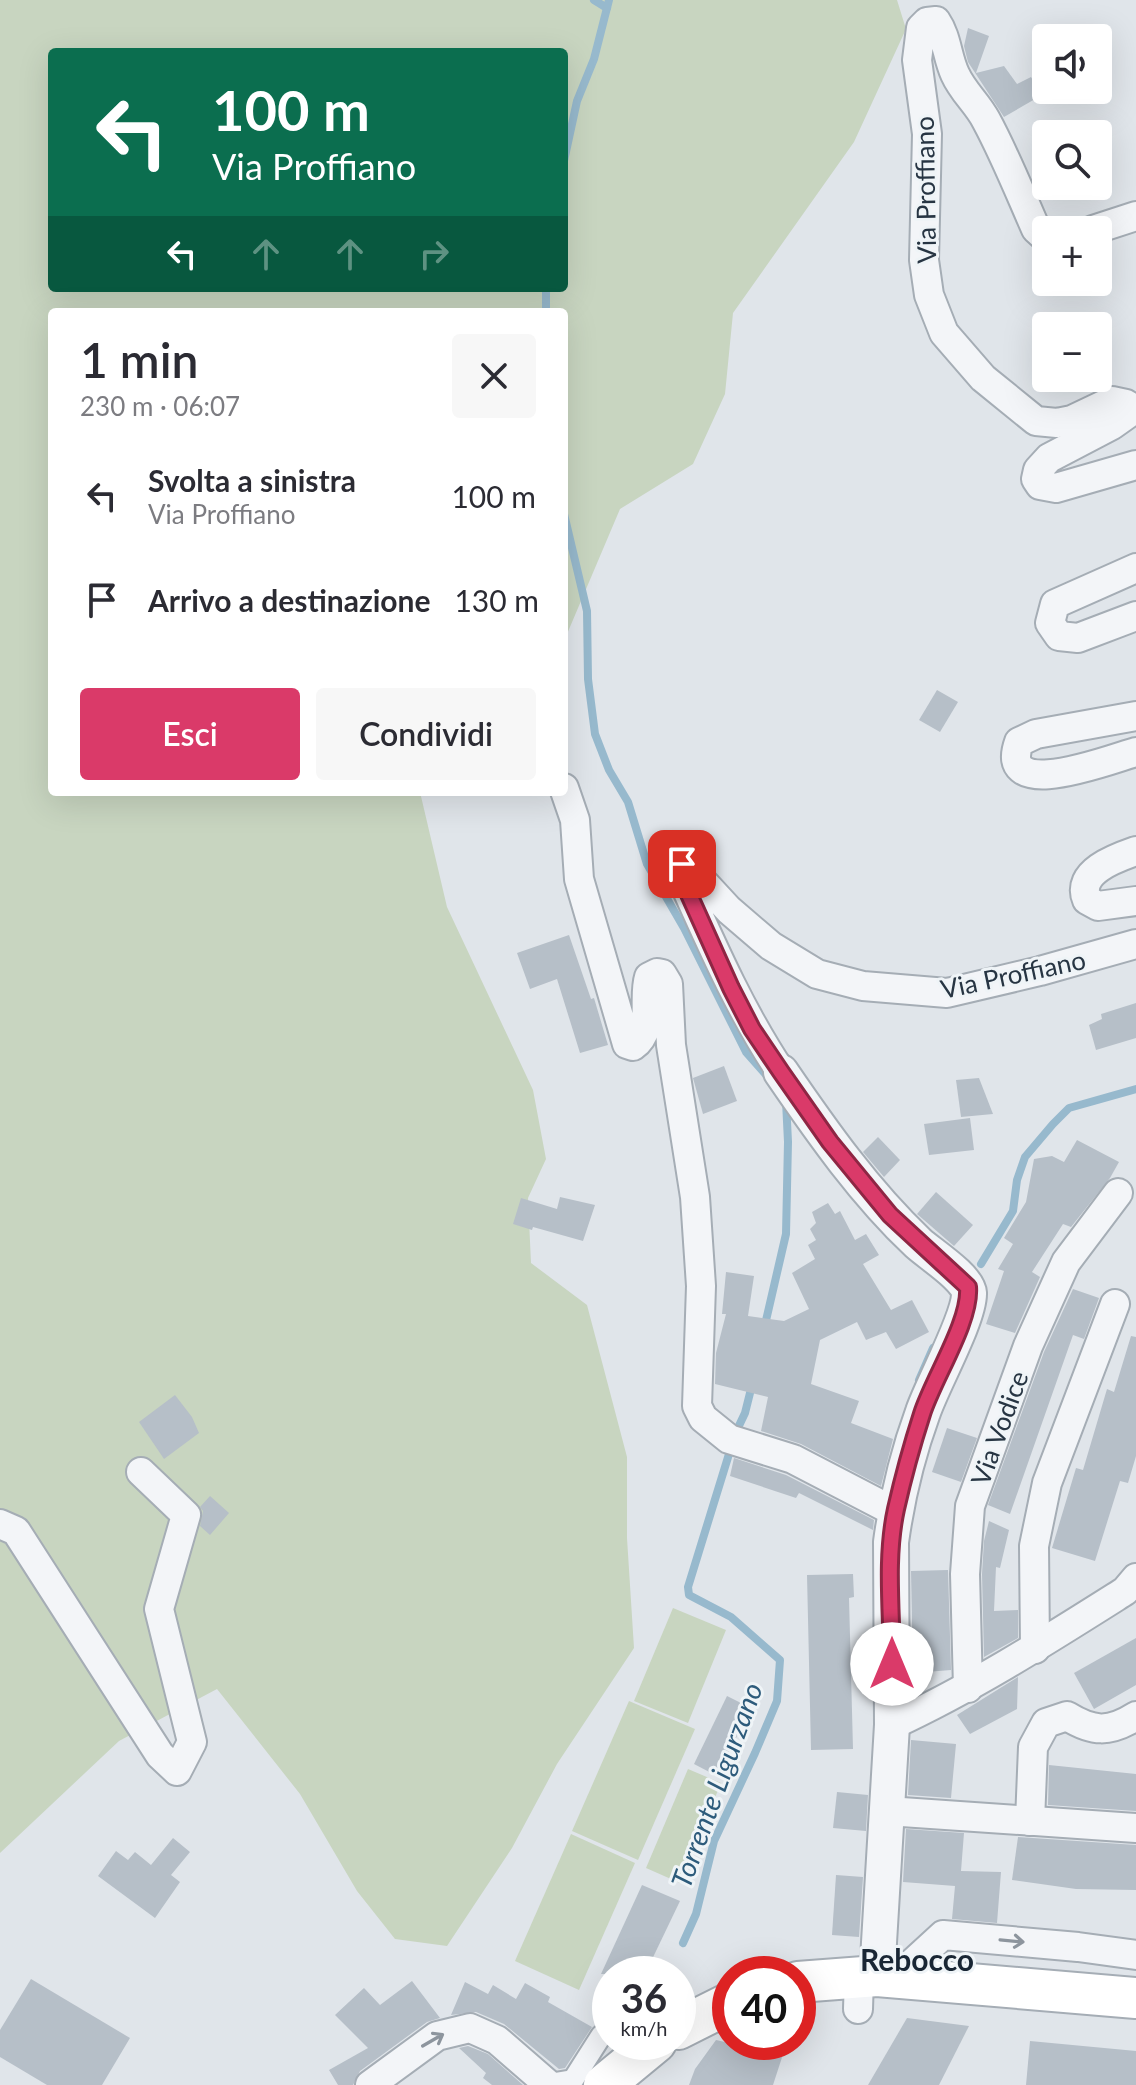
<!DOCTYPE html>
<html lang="it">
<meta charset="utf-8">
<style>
body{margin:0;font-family:Lato,sans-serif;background:#f7f7f7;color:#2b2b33;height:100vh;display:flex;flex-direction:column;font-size:30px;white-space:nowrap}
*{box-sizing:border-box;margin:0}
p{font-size:26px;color:#7c7c81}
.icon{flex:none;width:44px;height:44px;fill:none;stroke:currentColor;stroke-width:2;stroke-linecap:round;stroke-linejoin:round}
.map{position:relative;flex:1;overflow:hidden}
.panel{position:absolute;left:48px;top:308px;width:520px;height:488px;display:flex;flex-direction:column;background:#fff;border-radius:8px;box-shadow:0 8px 32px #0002}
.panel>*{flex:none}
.guide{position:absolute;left:48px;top:48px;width:520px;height:244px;border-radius:8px;box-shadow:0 8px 32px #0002;background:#0b6e4f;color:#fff;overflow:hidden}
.tools{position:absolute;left:1032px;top:24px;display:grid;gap:16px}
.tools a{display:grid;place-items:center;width:80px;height:80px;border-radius:8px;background:#fff;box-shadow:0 8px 32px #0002;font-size:40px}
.speed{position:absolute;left:592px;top:1956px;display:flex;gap:16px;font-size:40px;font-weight:700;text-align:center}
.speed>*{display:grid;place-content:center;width:104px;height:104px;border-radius:50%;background:#fff;box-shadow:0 8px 32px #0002;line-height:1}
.speed small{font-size:20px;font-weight:400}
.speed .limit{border:12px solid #d22;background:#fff;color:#111}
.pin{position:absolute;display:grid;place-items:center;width:68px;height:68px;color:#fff;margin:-34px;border-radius:16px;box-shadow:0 4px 12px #0006}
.me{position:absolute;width:88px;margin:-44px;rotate:0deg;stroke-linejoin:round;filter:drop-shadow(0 0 6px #0008)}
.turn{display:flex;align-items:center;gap:28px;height:168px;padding:0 32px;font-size:36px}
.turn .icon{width:104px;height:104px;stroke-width:2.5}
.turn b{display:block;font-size:56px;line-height:68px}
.lanes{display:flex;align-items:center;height:76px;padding:0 32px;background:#0003;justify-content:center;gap:40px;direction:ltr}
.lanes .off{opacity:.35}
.round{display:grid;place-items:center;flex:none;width:84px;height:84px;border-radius:8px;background:#f7f7f7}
.summary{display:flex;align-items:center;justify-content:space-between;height:136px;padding:0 32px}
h1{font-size:48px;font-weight:600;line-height:60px}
.primary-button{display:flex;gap:16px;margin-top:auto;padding:16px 32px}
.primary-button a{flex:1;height:92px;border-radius:8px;background:#da3a69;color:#fff;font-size:32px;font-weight:600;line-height:92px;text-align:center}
.primary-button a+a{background:#f7f7f7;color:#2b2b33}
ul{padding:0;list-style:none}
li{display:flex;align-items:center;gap:24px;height:104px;padding:0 32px}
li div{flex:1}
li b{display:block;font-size:30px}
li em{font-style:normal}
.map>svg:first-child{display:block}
</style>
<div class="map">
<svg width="1136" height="2085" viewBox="0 0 1136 2085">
<rect width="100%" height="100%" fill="#e0e5ea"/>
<g fill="#c8d5c0" fill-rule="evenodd">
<path d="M0,0H897L906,29L854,142L733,313L725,394L693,464L620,509L567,634L564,636V312H52V792H420L447,907L533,1090L546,1159L528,1198L531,1263L587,1305L627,1457V1538L634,1648L557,1764L512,1848L447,1946L395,1939L357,1891L300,1794L217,1689L119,1741L0,1853ZM52,52H564V288H52Z"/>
<path d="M673,1608L726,1630L688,1723L634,1701Z"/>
<path d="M629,1701L695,1729L638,1860L572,1831Z"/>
<path d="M688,1769L721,1783L680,1883L646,1868Z"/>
<path d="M571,1834L635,1863L579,1990L515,1961Z"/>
</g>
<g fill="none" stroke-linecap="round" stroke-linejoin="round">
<g stroke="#97b9cd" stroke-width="8">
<path d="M594,0L607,8"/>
<path d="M564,161L577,101L594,59L609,0"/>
<path d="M546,288V312"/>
<path d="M564,514L587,611L588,679L595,734L609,770L628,802L647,864L684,928L746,1052L769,1078"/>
<path d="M981,1264L1013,1211L1017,1180L1025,1157L1053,1124L1069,1108L1136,1089"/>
<path d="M764,1329L786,1234L788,1142L786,1101"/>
<path d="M919,1380L933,1348"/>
<path d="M736,1432L745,1413L752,1385"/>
<path d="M683,1943L696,1914L714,1841L755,1753L777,1701L780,1660L731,1617L689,1595L688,1587L729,1454"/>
</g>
</g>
<g fill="#b6bfc8">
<path d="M968,28L989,36L976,73L1004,66L1017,84L1031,77L1042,95L1004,117L968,62L964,46Z"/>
<path d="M937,690L958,702L940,732L919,720Z"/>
<path d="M569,935L591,999L594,998L608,1045L580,1053L557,979L530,989L517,953Z"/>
<path d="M1136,1003V1038L1096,1050L1089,1025L1102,1019L1101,1014Z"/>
<path d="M724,1066L737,1101L703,1114L693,1078Z"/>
<path d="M979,1078L993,1114L961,1117L956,1080Z"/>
<path d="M970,1118L974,1150L929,1155L924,1124Z"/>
<path d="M878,1137L900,1160L884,1177L863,1152Z"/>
<path d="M1077,1140L1119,1162L1110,1178L1071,1227L1063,1224L1032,1272L1040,1277L1015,1333L986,1324L1004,1271L998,1269L1013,1244L1004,1238L1026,1202L1034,1159L1052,1156L1064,1162Z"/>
<path d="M936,1192L973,1225L954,1246L917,1214Z"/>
<path d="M560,1197L595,1205L583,1241L533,1227L532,1230L513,1224L521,1198L557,1209Z"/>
<path d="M828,1203L835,1214L840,1211L855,1240L866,1234L879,1255L863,1264L891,1310L912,1300L929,1332L896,1349L886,1332L866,1340L857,1322L820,1340L811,1384L859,1401L851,1423L893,1439L881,1486L801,1444L761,1431L768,1397L715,1384L716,1353L726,1314H722L726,1272L754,1276L748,1316L784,1321L809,1309L792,1273L815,1259L808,1245L816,1240L810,1229L816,1223L812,1212Z"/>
<path d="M1073,1289L1099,1298L1084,1339L1073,1335L1010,1514L988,1505L1044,1352Z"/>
<path d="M1131,1336L1136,1337V1456L1128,1483L1120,1481L1095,1561L1052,1548L1076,1468L1083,1470L1107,1389L1114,1392Z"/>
<path d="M175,1395L192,1417L199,1433L164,1459L139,1422Z"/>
<path d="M947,1428L977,1438L961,1482L932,1472Z"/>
<path d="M734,1458L786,1475L874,1520L873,1530L799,1493L796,1498L730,1476Z"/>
<path d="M210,1496L229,1513L210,1535L200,1526L203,1511L200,1507Z"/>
<path d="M989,1521L1009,1530L1000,1568L996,1567L994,1611L1018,1610V1638L984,1657L982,1574L984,1541Z"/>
<path d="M948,1570L951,1670L913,1673L911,1571Z"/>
<path d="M853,1574L854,1597L849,1598L853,1749L811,1750L807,1575Z"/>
<path d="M1136,1638V1685L1094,1709L1074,1673Z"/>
<path d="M1018,1677L1017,1709L970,1734L957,1715Z"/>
<path d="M727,1696L751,1708L717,1776L694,1764Z"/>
<path d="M911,1740L956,1744L951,1798L908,1795Z"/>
<path d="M1049,1765L1136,1774V1811L1048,1805Z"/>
<path d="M837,1792L868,1795L866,1831L833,1828Z"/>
<path d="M906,1829L964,1833L961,1871L1001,1872L997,1923L952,1919L955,1886L903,1882Z"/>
<path d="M1018,1837L1136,1845V1890L1076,1889L1012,1880Z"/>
<path d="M173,1838L190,1852L171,1875L180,1882L155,1918L98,1876L116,1851L128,1860L135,1852L151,1865Z"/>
<path d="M836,1875L863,1877L859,1937L832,1935Z"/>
<path d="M642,1885L680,1901L645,1974H601Z"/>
<path d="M31,1979L130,2038L102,2085H47L0,2057V2030Z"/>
<path d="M412,1981L440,2018L427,2022L360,2071L353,2085H338L329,2070L368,2048L335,2015L364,1988L380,2005Z"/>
<path d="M465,1982L488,1994L493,1985L516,1999L525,1983L550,1997L548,2002L592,2027L565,2068L559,2069L504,2024L476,2012L451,2015Z"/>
<path d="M907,2018L969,2026L939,2085H868Z"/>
<path d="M716,2040L756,2049L758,2042H787L773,2085H689L695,2069Z"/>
<path d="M1030,2041L1136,2051V2085H1026Z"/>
<path d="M468,2046L488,2054L523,2085H492L483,2078L486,2073L459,2048Z"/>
</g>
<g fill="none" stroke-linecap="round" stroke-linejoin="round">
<defs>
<path id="pedestrian" d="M549,2084L573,2080L601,2036L610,2028"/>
<g id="minor">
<path d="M1093,230L1136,216"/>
<path d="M1046,238L1036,229C1020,193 1005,155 986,120C977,103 963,92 955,74C947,57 947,37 936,21L927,22L921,28L917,60L927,134L924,260L929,295L944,333L983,378L1036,421L1057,423L1072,420L1112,401L1126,404L1134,409"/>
<path d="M1136,408L1112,425L1049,458L1038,470L1036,479L1040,485L1056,488L1136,465"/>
<path d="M1136,568L1055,604L1050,623L1059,636L1078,638L1136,616"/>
<path d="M1136,716L1036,734L1019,742C996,805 1113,758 1136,752"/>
<path d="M564,788L575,820L579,879L627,1044L633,1046C655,1031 642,999 649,977L657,973L662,974L668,984L671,1045L695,1197L701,1286L697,1406L703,1418L729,1439L793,1459L895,1512"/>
<path d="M1136,851C1116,858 1075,872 1087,900L1098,906L1136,901"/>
<path d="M781,1072C739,1009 710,941 679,872L682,864L692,870L729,910L771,946L817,974L863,986L947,993L1040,971L1136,944"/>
<path d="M0,1524L16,1531L160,1755L177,1771L192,1742L159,1609L186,1515L141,1472"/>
<path d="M1035,1649L1034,1546L1047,1483L1115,1304"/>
<path d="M968,1688L965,1574L970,1506L1028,1346L1066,1262L1118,1193"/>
<path d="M892,1725C974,1687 1049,1639 1125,1591L1136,1578"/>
<path d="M887,1811L1136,1828"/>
<path d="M1030,1821L1033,1747L1046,1723L1067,1716C1093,1732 1109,1733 1136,1716"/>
<path d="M895,1979L943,1935L1078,1947L1136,1955"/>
<path d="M858,2009L859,1977"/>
<path d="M370,2085L437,2036L470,2028L497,2040L549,2085"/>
</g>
<path id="tertiary" d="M781,1072C822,1132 865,1193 918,1243C930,1254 968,1278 969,1293C970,1317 932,1385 923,1412C908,1453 897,1498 891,1542L892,1725L877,1976"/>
<g id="secondary">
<path d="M798,1982L877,1976L1136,1998"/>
<path d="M678,2029L730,2003"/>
<path d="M604,2085L656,2042"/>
</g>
</defs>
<use href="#pedestrian" stroke="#a5adb5" stroke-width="24"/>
<use href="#minor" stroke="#a5adb5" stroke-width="32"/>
<use href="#tertiary" stroke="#a5adb5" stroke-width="38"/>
<use href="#secondary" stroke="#a5adb5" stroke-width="44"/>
<use href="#pedestrian" stroke="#f3f5f8" stroke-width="20"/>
<use href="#minor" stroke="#f3f5f8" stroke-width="28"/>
<use href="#tertiary" stroke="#f3f5f8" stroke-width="34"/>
<use href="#secondary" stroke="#fff" stroke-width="40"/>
</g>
<defs><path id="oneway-shaft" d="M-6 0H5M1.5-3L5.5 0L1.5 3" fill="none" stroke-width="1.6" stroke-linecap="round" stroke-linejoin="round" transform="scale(2)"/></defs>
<g stroke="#8d959e">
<use href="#oneway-shaft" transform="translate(1012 1941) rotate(5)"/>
<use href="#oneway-shaft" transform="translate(433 2040) rotate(-30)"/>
</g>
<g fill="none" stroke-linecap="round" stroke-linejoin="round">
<defs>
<path id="route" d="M682,864L678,870L731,988L752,1029L781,1072L830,1142L890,1215L968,1287C971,1321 933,1379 922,1414C912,1445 903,1478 896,1509C885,1559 892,1614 892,1664"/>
</defs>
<use href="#route" stroke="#8e2644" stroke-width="20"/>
<use href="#route" stroke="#da3a69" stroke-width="14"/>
</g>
<g text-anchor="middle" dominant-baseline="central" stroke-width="6" stroke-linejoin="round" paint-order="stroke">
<g font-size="26" fill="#273543" stroke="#eff4f7">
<text transform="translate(925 190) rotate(-91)">Via Proffiano</text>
<text transform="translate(1013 974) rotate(-12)">Via Proffiano</text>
<text transform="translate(999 1428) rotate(-70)">Via Vodice</text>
</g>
<g font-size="28" font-style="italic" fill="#2d5b7b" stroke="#eff4f7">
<text transform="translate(716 1785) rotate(-70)">Torrente Ligurzano</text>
</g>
<g font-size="30" font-weight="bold" fill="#192634" stroke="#eff4f7">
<text x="917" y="1959">Rebocco</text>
</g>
</g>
</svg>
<div class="tools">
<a><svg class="icon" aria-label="sound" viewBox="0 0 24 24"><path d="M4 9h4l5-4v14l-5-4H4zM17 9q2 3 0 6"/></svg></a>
<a><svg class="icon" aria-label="search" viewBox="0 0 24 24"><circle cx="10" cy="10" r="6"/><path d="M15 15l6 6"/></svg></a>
<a>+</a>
<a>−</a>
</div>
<div class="speed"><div>36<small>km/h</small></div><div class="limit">40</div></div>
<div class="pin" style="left:682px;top:864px;background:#d93025"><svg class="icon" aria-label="arrive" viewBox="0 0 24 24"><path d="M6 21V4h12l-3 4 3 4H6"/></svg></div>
<svg class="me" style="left:892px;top:1664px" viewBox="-20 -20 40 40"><circle r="19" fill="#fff"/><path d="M0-13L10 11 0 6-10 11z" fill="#da3a69"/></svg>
<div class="guide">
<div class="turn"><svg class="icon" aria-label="left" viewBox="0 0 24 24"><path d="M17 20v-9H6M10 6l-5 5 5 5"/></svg><div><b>100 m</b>Via Proffiano</div></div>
<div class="lanes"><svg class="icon" aria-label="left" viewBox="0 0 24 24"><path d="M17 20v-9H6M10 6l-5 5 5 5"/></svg><svg class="icon off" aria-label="ahead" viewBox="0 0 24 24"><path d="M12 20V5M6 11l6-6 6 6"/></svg><svg class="icon off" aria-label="ahead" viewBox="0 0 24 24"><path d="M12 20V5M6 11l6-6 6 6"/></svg><svg class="icon off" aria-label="right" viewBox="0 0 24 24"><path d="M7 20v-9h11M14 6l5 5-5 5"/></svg></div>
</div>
<section class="panel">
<div class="summary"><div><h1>1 min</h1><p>230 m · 06:07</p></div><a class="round"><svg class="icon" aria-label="close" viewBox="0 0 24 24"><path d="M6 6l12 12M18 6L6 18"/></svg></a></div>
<ul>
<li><svg class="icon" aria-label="left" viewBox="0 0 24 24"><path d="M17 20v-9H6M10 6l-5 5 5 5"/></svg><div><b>Svolta a sinistra</b><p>Via Proffiano</p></div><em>100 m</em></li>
<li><svg class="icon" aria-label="arrive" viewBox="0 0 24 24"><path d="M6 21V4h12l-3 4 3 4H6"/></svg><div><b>Arrivo a destinazione</b></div><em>130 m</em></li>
</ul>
<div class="primary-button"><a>Esci</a><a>Condividi</a></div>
</section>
</div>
